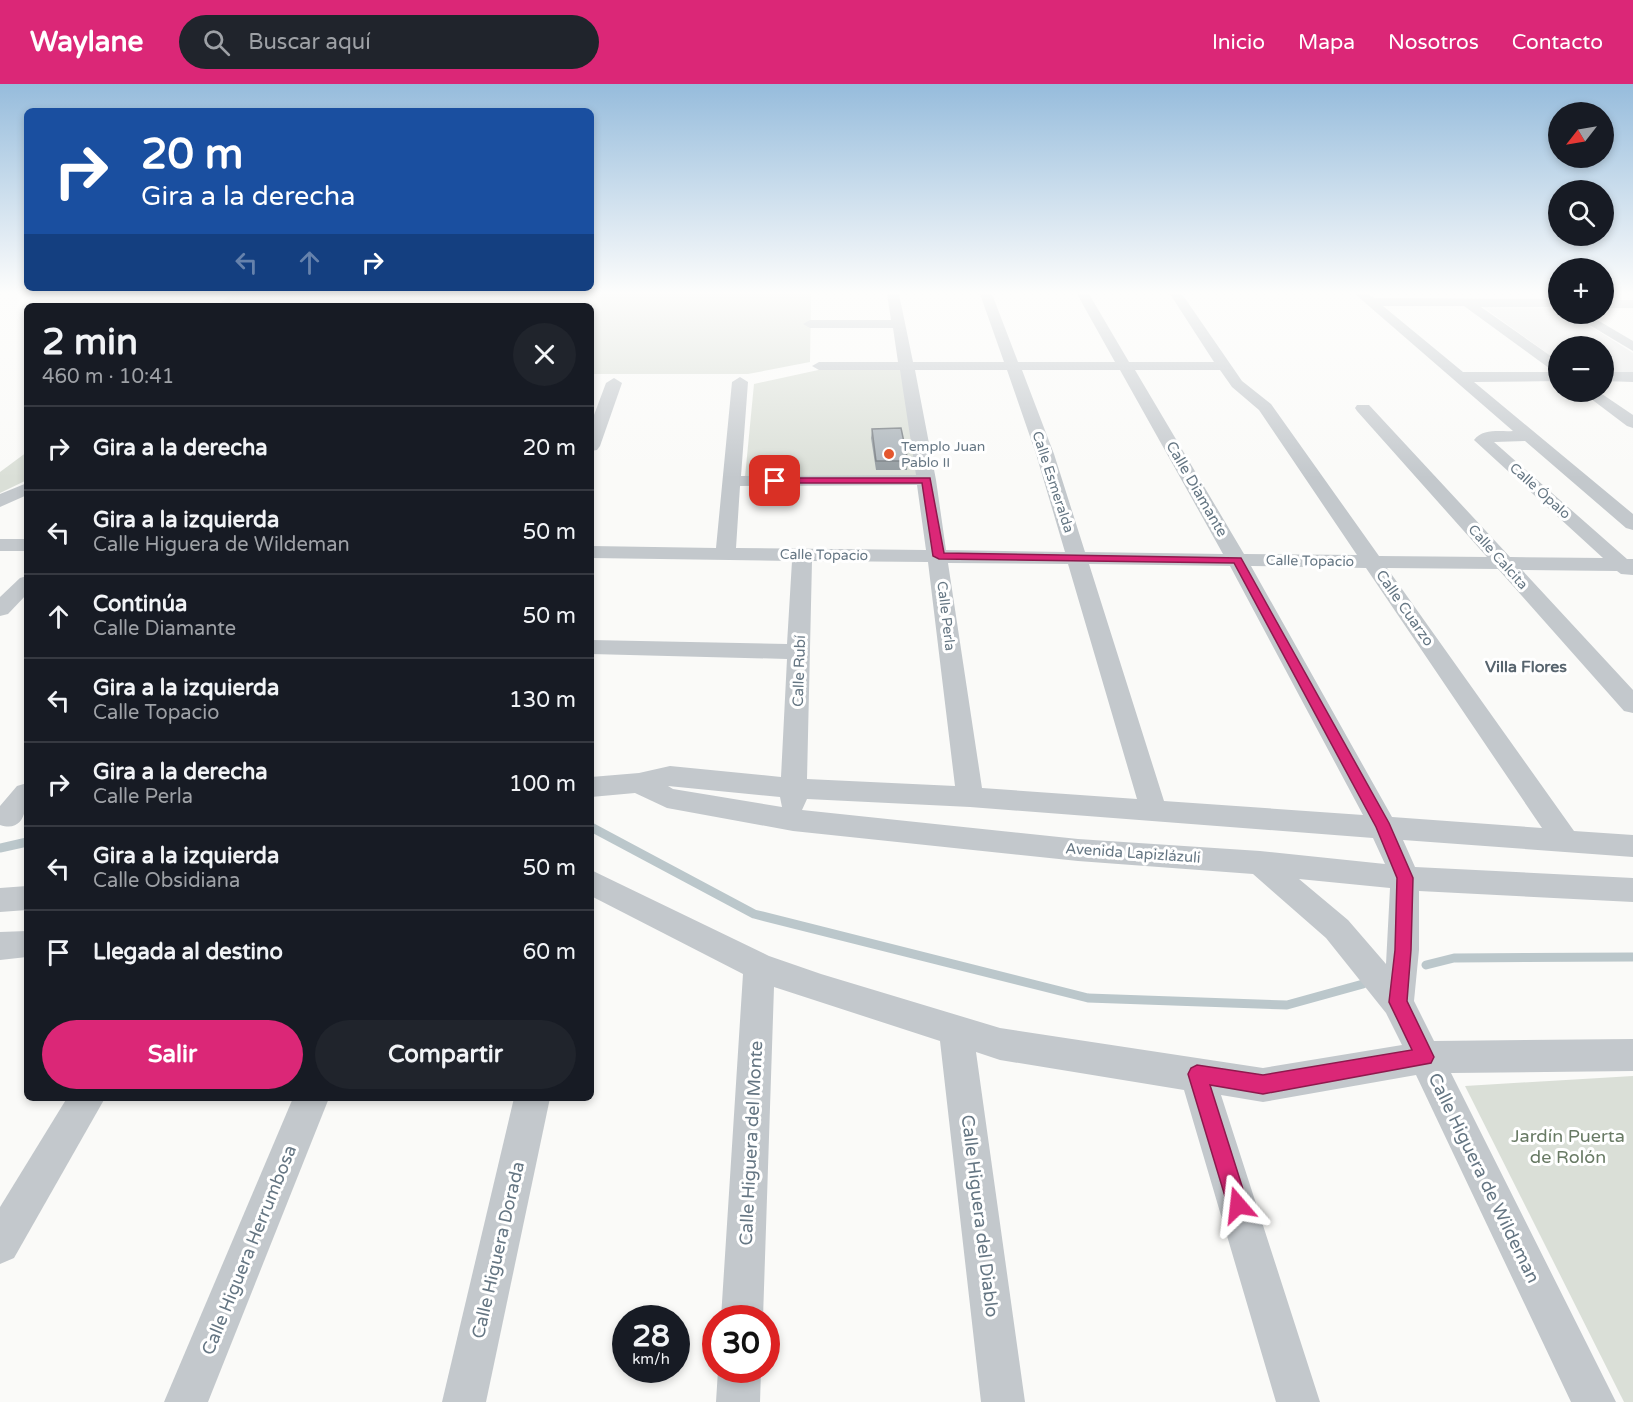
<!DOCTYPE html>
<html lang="es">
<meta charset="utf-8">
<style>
body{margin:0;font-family:"Varela Round",sans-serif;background:#20242c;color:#f1f3f6;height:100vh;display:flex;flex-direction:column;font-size:22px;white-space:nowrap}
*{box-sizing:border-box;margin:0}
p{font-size:20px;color:#9ea1a6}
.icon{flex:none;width:33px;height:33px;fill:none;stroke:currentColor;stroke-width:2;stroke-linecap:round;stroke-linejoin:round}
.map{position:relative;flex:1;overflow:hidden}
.drawer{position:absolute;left:24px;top:219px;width:570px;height:798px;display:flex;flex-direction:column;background:#171b24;border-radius:9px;box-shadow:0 3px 9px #0003}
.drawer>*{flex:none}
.top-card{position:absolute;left:24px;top:24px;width:570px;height:183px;border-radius:9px;box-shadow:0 3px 9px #0003;background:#1a4fa0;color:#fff;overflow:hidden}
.needle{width:39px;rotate:239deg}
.tools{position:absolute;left:1548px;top:18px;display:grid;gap:12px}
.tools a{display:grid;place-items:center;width:66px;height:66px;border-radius:50%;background:#171b24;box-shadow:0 3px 9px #0003;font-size:30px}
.speed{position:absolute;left:612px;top:1221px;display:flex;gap:12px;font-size:30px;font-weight:700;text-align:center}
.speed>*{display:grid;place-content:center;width:78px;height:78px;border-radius:50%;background:#171b24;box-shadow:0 3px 9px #0003;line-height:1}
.speed small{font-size:15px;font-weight:400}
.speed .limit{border:9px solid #d22;background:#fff;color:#111}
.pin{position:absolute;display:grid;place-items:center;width:51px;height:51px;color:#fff;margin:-26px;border-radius:12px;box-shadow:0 3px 9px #0006}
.me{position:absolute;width:66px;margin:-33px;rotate:343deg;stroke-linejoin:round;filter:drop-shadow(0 0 4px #0008)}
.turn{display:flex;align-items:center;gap:21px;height:126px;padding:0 18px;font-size:27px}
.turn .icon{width:78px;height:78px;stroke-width:2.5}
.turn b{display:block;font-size:42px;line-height:51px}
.lanes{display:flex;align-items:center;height:57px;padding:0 18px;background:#0003;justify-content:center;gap:30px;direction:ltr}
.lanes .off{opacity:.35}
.round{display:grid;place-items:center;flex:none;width:63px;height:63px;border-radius:32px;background:#20242c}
.summary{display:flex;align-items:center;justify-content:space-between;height:102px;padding:0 18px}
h1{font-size:36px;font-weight:700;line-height:45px}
.cta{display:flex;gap:12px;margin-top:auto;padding:12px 18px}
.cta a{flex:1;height:69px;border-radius:36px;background:#db2777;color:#fff;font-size:24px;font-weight:700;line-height:69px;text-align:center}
.cta a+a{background:#20242c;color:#f1f3f6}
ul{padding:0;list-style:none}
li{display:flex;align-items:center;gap:18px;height:84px;padding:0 18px;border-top:2px solid #363941}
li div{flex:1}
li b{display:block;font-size:22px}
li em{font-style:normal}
header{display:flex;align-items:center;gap:36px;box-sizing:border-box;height:84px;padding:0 30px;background:#db2777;color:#fff}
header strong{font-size:28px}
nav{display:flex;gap:33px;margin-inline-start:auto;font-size:21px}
.search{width:420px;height:54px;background:#20242c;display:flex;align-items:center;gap:15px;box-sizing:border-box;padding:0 21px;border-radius:33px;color:#9ea1a6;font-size:22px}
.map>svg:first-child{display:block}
</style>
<header>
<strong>Waylane</strong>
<div class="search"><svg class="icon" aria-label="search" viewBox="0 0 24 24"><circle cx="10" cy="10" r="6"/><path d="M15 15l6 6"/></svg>Buscar aquí</div>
<nav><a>Inicio</a><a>Mapa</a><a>Nosotros</a><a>Contacto</a></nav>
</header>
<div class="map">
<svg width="1633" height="1318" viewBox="0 0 1633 1318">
<rect width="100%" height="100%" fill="#fafaf8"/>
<path fill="#e8e9e9" d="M1483,223L1558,224V230H1571L1633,269V289H1604V262H1558V277Z"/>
<g fill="#dadfd7">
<path d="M232,210H811L810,278L748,290H591V222H217Z"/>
<path d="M823,285H901L919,393H745L754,300Z"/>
<path d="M27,368V396L0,409V388Z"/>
<path d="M1633,992V1318H1624L1465,1002Z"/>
</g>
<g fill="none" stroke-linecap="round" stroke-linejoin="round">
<g stroke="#bbc7cb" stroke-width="9">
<path d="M591,743L754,830L1088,914L1287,921L1363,900"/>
<path d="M0,764L27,758"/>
<path d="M1426,881L1454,874L1633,873"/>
</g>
<g fill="#c3c8cc" fill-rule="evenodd">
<path d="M887,210H899L913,278H1004L980,210H992L1018,278H1115L1077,210H1089L1129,278H1214L1170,210H1182L1242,297L1271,320L1379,472L1487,473L1357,327L1355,324L1357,321H1369L1510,473L1603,474L1474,356C1483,344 1500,348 1513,347L1355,210H1368L1374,214L1558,215V223H1481L1558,277V297L1474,298L1633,430V446L1626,444L1525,357L1494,358L1627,475H1633V491L1621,490L1617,487L1522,486L1633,606V629L1624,627L1498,485L1387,484L1574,747L1633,751V773L1403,756L1415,783L1633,794V818L1419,807V866L1414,917L1434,957L1633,955V987L1451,989L1616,1318H1571L1416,991L1263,1018L1221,1011L1320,1318H1276L1184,1006L1000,976L976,968L1025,1318H981L940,957L774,903L763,1234H721L743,890L591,812V786L769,872L821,890L1000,944L1263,984L1402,961L1386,929L1326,854L1253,790L1078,777L793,747L667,724L635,709L591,713V693L639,689L670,682L781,693L787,575L591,570V556L787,560L792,477L591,474V462L716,464L732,298L740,293L748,298L741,392L916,391L900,286H819L812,282L819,278H898L893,244H810L803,240L810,236H891ZM1383,222H1464L1553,287L1558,288H1463ZM915,286H1007L1036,370L1065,468L946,466L936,396ZM1022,286H1120L1223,470L1085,468L1054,370ZM1135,286H1220L1232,303L1259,326L1357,471L1244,470ZM917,401L926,466L736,464L740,402ZM812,477L928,478L955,702L807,695ZM948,479L1068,480L1137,715L982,704ZM1089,480L1230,482L1363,731L1164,717ZM1251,482L1366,484L1542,744L1392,733ZM668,702L780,713L782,723L673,705ZM807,715L970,723L1373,754L1385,780L1260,767L1078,755L802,726ZM1299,795L1390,804L1386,880L1348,836Z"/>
<rect x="1604" y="216" width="29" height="8"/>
<path d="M1571,230H1587L1633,257V267Z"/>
<path d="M1604,288H1633V298L1604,297Z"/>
<path d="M614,294L622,299L600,362L597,366L591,367V339L606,299Z"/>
<path d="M1582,308H1599L1633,331V344L1627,342Z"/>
<path d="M27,399V411L0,423V410Z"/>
<rect x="0" y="455" width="27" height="12"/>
<path d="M27,492V510L8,530L0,532V513L20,494Z"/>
<path d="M27,699C27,717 28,750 0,741V722L17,702Z"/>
<path d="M27,802V826L0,828V804Z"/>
<path d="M27,847V873L0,876V848Z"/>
<path d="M67,1014H105L14,1174L0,1180V1123Z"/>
<path d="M293,1014H329L208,1318H164Z"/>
<path d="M514,1014H550L486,1318H442Z"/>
<path d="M718,1286H761L760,1318H716Z"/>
</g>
</g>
<path fill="#929a9f" d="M872,345L908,377L907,386H876L871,354Z"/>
<path fill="#aab3b9" stroke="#777d82" stroke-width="1.5" d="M901,344L908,377H876L872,345Z"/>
<linearGradient id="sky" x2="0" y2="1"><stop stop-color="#96bcdc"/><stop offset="0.53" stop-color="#fdfdfc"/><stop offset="1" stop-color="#fdfdfc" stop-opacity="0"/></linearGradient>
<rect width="1633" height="394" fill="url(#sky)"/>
<path fill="#db2777" stroke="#8e194d" stroke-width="1.5" d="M775,394H930L944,469L1241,474L1389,739L1413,794L1411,866L1407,917L1434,973L1431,979L1263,1010L1210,1001L1248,1121L1245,1129L1238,1132L1230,1129L1188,990L1191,984L1197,981L1263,991L1412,966L1389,918L1395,866L1397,794L1376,743L1234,479L939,475L933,472L922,399H772V395Z"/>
<circle fill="#e4572e" stroke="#fff" stroke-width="2" cx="889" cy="370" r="6"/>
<g text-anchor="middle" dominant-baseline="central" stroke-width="6" stroke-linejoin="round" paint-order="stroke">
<g font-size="14" fill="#657683" stroke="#fff" text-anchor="start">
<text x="901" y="362">Templo Juan<tspan x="901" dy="16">Pablo II</tspan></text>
</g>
<g font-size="14" fill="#657683" stroke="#fff">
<text transform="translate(1053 398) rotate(72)">Calle Esmeralda</text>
<text transform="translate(1540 407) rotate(42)">Calle Ópalo</text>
<text transform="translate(824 471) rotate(1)">Calle Topacio</text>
<text transform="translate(1498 473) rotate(48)">Calle Calcita</text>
<text transform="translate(1310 477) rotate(1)">Calle Topacio</text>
<text transform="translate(946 532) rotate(83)">Calle Perla</text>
</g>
<g font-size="15" fill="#657683" stroke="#fff">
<text transform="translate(1197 405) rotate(60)">Calle Diamante</text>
<text transform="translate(1405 524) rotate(55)">Calle Cuarzo</text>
<text transform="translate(799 587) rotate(-88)">Calle Rubí</text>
<text transform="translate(1133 769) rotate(4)">Avenida Lapizlázuli</text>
</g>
<g font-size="16" font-weight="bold" fill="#57646e" stroke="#fff">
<text x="1526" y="583">Villa Flores</text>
</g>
<g font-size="18" fill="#687a64" stroke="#fff">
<text x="1568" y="1052">Jardín Puerta<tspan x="1568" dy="21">de Rolón</tspan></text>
</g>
<g font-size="18" fill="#657683" stroke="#fff">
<text transform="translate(751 1059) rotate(-87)">Calle Higuera del Monte</text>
<text transform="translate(1484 1094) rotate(64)">Calle Higuera de Wildeman</text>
<text transform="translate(980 1132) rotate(83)">Calle Higuera del Diablo</text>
<text transform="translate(249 1166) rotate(-68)">Calle Higuera Herrumbosa</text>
<text transform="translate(498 1166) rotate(-77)">Calle Higuera Dorada</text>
</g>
</g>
</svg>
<div class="tools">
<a><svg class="needle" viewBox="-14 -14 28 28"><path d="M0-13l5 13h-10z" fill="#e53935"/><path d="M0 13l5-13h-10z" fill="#9ea1a6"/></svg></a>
<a><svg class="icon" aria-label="search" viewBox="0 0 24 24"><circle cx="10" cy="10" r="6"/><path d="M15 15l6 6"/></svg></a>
<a>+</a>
<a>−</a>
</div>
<div class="speed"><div>28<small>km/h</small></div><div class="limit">30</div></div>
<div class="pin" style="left:775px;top:397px;background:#d93025"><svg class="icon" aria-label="arrive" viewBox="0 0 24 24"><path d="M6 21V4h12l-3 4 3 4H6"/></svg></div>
<svg class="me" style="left:1238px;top:1121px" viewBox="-20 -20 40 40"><path d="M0-17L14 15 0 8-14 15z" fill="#db2777" stroke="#fff" stroke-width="4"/></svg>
<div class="top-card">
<div class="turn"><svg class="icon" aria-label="right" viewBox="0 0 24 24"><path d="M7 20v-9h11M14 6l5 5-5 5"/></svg><div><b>20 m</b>Gira a la derecha</div></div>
<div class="lanes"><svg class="icon off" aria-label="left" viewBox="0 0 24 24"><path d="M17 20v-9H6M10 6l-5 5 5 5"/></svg><svg class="icon off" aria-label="ahead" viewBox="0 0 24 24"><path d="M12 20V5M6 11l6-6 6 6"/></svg><svg class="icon" aria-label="right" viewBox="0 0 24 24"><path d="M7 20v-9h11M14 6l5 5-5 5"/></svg></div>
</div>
<section class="drawer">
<div class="summary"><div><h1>2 min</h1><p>460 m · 10:41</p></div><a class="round"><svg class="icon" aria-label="close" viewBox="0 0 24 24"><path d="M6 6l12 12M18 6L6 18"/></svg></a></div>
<ul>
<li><svg class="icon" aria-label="right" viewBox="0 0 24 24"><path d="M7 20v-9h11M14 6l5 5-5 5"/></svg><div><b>Gira a la derecha</b></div><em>20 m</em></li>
<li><svg class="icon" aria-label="left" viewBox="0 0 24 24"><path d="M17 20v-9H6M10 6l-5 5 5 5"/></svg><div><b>Gira a la izquierda</b><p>Calle Higuera de Wildeman</p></div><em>50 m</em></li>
<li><svg class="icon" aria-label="ahead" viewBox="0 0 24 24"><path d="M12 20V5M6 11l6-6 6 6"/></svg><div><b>Continúa</b><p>Calle Diamante</p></div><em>50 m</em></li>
<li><svg class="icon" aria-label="left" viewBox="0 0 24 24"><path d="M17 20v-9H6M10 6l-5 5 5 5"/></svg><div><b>Gira a la izquierda</b><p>Calle Topacio</p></div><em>130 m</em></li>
<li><svg class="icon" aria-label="right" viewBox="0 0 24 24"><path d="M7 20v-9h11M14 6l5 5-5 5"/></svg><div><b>Gira a la derecha</b><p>Calle Perla</p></div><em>100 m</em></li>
<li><svg class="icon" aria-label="left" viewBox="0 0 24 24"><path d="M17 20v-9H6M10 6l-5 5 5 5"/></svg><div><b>Gira a la izquierda</b><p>Calle Obsidiana</p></div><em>50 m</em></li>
<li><svg class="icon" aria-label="arrive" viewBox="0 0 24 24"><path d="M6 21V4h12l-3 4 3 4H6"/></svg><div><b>Llegada al destino</b></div><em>60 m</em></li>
</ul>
<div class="cta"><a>Salir</a><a>Compartir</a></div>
</section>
</div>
